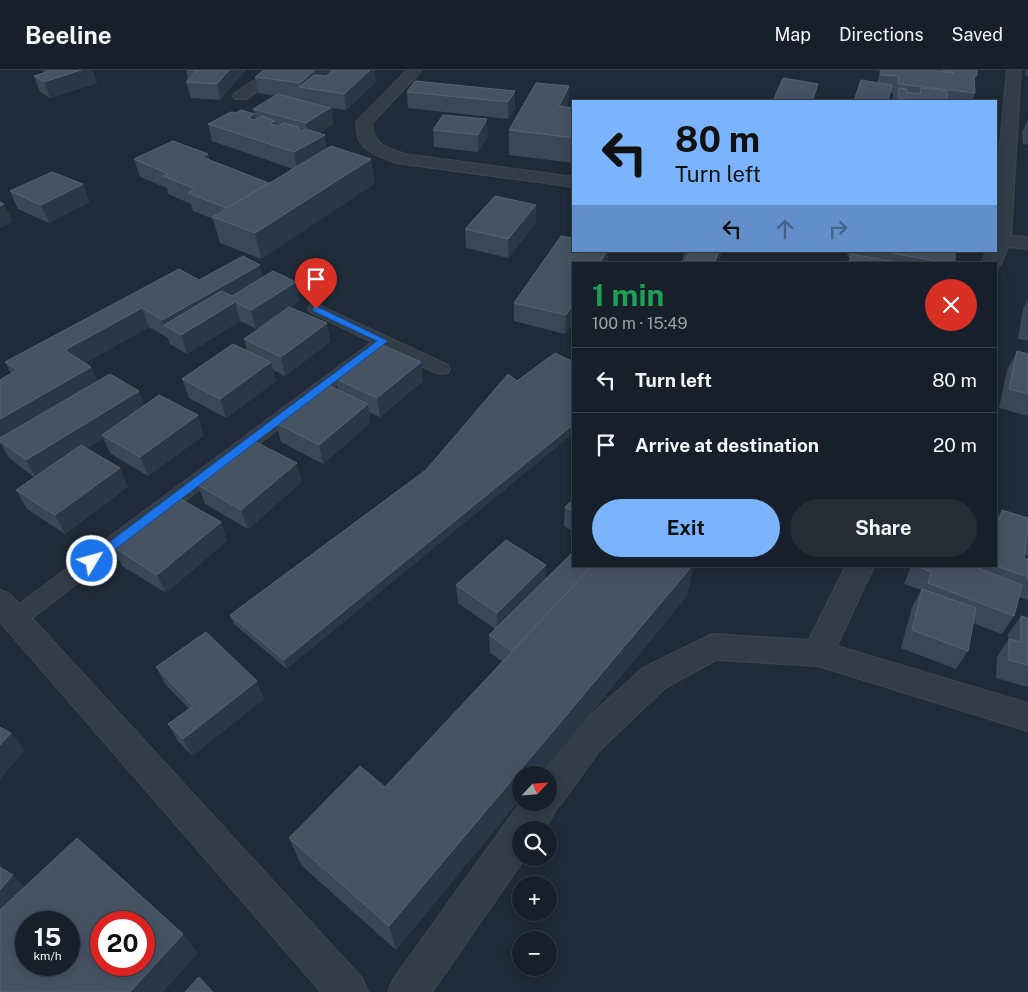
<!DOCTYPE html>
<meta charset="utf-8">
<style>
body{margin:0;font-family:"Public Sans",sans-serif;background:#242d36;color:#f1f3f6;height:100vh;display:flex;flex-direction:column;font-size:19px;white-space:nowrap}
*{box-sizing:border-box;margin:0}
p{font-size:16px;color:#9ea3a8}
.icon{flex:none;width:28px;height:28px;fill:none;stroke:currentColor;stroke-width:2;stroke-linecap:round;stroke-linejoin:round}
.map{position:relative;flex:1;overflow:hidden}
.sheet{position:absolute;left:572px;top:192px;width:425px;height:305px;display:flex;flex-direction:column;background:#17202a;border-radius:0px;box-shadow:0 2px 12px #0003,0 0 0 1px #363e47}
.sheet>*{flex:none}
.banner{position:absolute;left:572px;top:30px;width:425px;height:152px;border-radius:0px;box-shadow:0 2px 12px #0003,0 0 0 1px #363e47;background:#7bb3fc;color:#111;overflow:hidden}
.needle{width:32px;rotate:64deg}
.fabs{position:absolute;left:512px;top:696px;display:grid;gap:10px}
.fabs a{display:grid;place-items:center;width:45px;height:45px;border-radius:50%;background:#17202a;box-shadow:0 2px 12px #0003,0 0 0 1px #363e47;font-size:25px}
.speed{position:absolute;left:15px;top:841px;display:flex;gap:10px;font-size:25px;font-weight:700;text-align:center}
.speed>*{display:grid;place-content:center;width:65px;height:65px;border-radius:50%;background:#17202a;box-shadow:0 2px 12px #0003,0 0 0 1px #363e47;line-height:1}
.speed small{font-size:12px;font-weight:400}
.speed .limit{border:8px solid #d22;background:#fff;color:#111}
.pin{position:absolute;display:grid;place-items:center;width:42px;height:42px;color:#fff;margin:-51px -21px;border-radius:50% 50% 50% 0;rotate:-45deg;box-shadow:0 0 5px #0007}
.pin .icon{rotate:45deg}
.me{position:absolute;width:55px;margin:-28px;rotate:53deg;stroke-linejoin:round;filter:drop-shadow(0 0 4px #0008)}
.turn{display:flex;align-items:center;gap:18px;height:105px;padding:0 20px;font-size:22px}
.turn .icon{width:65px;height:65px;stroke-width:2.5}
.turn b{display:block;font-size:35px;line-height:42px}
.lanes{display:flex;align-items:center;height:48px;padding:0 20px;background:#0003;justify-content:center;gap:25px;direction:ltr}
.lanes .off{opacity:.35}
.round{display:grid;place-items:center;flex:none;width:52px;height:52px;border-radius:26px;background:#242d36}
.overview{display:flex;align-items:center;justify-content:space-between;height:85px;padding:0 20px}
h1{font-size:30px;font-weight:700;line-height:38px;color:#1e9e55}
.cta{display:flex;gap:10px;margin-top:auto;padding:10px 20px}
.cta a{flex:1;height:58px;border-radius:30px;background:#7bb3fc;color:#111;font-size:20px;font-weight:700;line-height:58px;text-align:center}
.cta a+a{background:#242d36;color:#f1f3f6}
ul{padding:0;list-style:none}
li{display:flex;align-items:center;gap:15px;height:65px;padding:0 20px;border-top:1px solid #363e47}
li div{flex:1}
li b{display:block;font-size:19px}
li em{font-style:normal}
header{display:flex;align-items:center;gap:30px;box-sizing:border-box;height:70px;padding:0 25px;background:#17202a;border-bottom:1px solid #363e47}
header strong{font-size:24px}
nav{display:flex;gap:28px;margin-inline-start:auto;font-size:18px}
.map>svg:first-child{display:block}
</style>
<header>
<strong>Beeline</strong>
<nav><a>Map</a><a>Directions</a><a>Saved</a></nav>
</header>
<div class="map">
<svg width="1028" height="922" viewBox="0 0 1028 922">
<rect width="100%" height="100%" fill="#1f2b38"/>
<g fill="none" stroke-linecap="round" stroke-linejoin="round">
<defs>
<path id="lane" d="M316,234L448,295L450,299L448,303L442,304L436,303L384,278L23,555L15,558L7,555L4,549L7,543L372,272L310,242L308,239L310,236Z"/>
<g id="street">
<path d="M270,0H287L247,29H235L233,26L235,23Z"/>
<path d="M407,0H422L372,53C373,75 387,78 405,84L574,107V117L396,93L374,84L364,77L358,68L356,52Z"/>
<path d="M1007,0H1021L1011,166L1028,167V179L1008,177L1001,194L996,199V194H981L986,181H996V114Z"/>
<path d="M846,496H874L837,576L1028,633V661L818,596L716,590L665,618L599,681L561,734L558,736L544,760H521V788H525L432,922H388L394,908L521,732H549V705H542L575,659L643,598L712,564L809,570Z"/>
<path d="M0,520L10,524L362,908L368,922H321L0,552Z"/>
</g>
</defs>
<use href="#lane" stroke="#3c4652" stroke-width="2"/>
<use href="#street" stroke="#3c4652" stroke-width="2"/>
<use href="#lane" fill="#333d48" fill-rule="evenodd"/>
<use href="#street" fill="#333d48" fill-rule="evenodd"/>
</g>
<g fill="#3a4757">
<path d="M43,0H92L97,13L50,28L40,22L34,6L44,3Z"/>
<path d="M186,0H246L220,30L191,28L186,12L188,9Z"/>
<path d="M264,0H374L376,12L346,40L331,38L333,54L320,63L327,78L371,89L374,114L261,189L220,173L213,149L193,141L191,134L168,124L167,118L140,107L134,89L208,84L210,90L269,113L293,99L212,71L208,54L235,43L254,44L253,39L276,26L258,23L255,7Z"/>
<path d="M876,0H977V5L974,11L975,23L972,31H895V30H893V23L890,22L877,13L880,1Z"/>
<path d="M1026,0H1028V6H1025Z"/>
<path d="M515,21V38L508,49L408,38L407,22Z"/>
<path d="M568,37L574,38V93L509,85V60Z"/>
<path d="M1028,49V75L1023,74L1022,63Z"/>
<path d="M433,60L488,66L478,82L434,77Z"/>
<path d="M83,114L89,132L49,153L18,139L10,121Z"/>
<path d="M536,153L508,188L466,178L465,159Z"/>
<path d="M684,181H722L720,189L718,194H682Z"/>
<path d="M848,181H955V194H848L850,187H847Z"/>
<path d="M574,194V250L565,264L514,251V233Z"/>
<path d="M263,207L300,231L290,237L327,253L330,272L285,306L273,300L276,311L226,348L189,328L182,309L247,280L244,269L277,246L256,259L240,251L187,284L170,274L168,268L149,257L85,293L91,297L97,311L144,335L204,365L148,406L111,384L103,368L86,378L128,417L65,464L27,439L16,420L34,407L9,388L1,374H0V310L11,303L5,292L199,210Z"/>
<path d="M1028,229V271L1018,269L1023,238Z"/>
<path d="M1017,281L1028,284V346L999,338L1007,300Z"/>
<path d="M336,309L423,311L380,347L369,342L370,353L323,394L281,372L276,353L338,320Z"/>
<path d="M426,400L287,599L234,554L230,545Z"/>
<path d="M302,412L248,459L205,434L198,415Z"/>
<path d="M574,429V462L564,456L565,437Z"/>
<path d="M1002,440L1028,448V486L1024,485V488L1028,489V530L1019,527L1014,546L1002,564L973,553L968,581L956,599L901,578L912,537L921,520L904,514L911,496H996L997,448Z"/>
<path d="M227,471L166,523L122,496L113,477Z"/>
<path d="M546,495V509L687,526L396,880L301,795L289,768L385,717L503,592L490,583L489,565L495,559L458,533L456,515Z"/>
<path d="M1021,546L1028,548V617L996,608L997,587L1008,570V564Z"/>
<path d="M156,597L264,629L192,686L178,671L168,654L189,639L166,615Z"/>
</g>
<g fill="#2a3746">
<path d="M81,0H92L97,13L50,28L44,12Z"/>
<path d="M229,0H246L220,30L217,14Z"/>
<path d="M315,0H329L330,4L301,17L300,13Z"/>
<path d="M370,0H374L376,12L346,40L344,24Z"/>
<path d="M818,14L814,31H812Z"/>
<path d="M569,16L568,40L559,36Z"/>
<path d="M515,21V38L508,49V32Z"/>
<path d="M330,38L333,54L308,70L306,53Z"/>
<path d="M254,44L258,61L248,48Z"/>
<path d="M487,49L488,66L478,82V65Z"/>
<path d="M275,51L278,68L270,54Z"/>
<path d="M325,65L327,82L297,100L294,82Z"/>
<path d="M208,84L213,102L202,87Z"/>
<path d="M371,89L374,114L261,189L255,163Z"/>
<path d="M83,114L89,132L49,153L41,135Z"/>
<path d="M4,134L13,152L0,158V136Z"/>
<path d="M536,135V153L508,188V169Z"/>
<path d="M607,181H609L608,194H599Z"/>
<path d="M719,181H722L720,189L718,194H714Z"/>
<path d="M260,195L264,213L165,256L162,250Z"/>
<path d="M296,212L300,231L256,259L251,240Z"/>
<path d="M235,232L240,251L187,284L181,265Z"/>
<path d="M574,233V250L565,264L566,245Z"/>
<path d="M142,238L149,257L74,299L65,280Z"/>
<path d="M327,253L330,272L285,306L281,287Z"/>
<path d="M271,292L276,311L226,348L220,329Z"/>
<path d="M421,292L423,311L380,347L377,328Z"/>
<path d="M91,297L100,316L0,371V349Z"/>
<path d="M139,321L146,340L102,365L103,368L37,409L26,390Z"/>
<path d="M368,334L370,353L323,394L319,375Z"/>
<path d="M198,345L204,365L148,406L140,387Z"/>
<path d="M574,354V363L287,599L284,590Z"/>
<path d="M297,393L302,412L248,459L241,440Z"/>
<path d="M120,398L128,417L65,464L55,445Z"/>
<path d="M221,452L227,471L166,523L157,505Z"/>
<path d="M546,495V513L498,561L497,543Z"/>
<path d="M692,496H694L687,526L540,705H521V728L396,880L389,856Z"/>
<path d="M257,611L264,629L192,686L183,669Z"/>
<path d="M11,663L25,680L0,709V675Z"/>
<path d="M13,805L28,820L0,853V820Z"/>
<path d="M183,864L198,883L163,922H130Z"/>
</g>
<g fill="#465363" stroke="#566372" fill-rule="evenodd">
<path d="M53,0H81L44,12L34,6Z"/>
<path d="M189,0H229L217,14L186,12L197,0Z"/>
<path d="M264,0H315L300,13L255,7Z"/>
<path d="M334,0H370L344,24L299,17L314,5L326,6Z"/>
<path d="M881,0H927L954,3L942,0H977V5H974L975,23L898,14V6L881,5Z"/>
<path d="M783,8L818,14L812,31H773Z"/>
<path d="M861,10L892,15L888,31H854Z"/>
<path d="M415,11L515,21L508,32L407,22Z"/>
<path d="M536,13L569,16L559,36L574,38V68L509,60Z"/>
<path d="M899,18L907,19L906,22L920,24L921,18L947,21V31H921L898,28Z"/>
<path d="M278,24L330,38L306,53L253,39Z"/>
<path d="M241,40L254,44L248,48L255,50L262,46L275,51L270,54L278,56L284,53L299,57L298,60L302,61L306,59L325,65L294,82L208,54L231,42L235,43Z"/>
<path d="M443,45L487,49L478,65L433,60Z"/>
<path d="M173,71L208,84L202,87L269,113L226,138L188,123L195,119L163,106L168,104L134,89Z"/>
<path d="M331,76L371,89L255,163L213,147Z"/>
<path d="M52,102L83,114L41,135L10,121Z"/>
<path d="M495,126L536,135L508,169L465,159Z"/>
<path d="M0,132L4,134L0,136Z"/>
<path d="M561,166L574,168V181H607L599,194H574V233L566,245L514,233Z"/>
<path d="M690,181H719L714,194H684Z"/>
<path d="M890,181H955V194L890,183Z"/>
<path d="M851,184L908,194H849Z"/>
<path d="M243,186L260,195L162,250L142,238L65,280L91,297L0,349V310L17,300L5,292L179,199L199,210Z"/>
<path d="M273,201L296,212L251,240L235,232L181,265L164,255L221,221L232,226Z"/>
<path d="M289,237L327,253L281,287L244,269Z"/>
<path d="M233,274L271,292L220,329L182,309Z"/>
<path d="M380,274L421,292L377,328L336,309Z"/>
<path d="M1017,281L1028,284V324L1009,319Z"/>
<path d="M555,283L574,292V354L284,590L230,545L426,400L508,304L517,311Z"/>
<path d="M110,304L139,321L26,390L0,371V368Z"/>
<path d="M326,314L368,334L319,375L276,353Z"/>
<path d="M159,325L198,345L140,387L102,365Z"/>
<path d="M254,371L297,393L241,440L198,415Z"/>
<path d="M81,375L120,398L55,445L16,420Z"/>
<path d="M177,427L221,452L157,505L113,477Z"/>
<path d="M574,429V442L565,437Z"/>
<path d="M1002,440L1028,448V464L1027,463L1024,488L1028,489V507L996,496V448L1000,449Z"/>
<path d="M506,470L546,495L497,543L456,515Z"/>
<path d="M574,481V496H592L512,581L489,565Z"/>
<path d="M592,496H692L389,856L289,768L360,696L385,717Z"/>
<path d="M917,496H973L1022,515L1014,546L928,513L931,502Z"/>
<path d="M922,519L976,538L968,581L912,560Z"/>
<path d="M1021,546L1028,548V595L1009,590V569L1021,572Z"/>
<path d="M206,562L257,611L183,669L168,654L193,636L156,597Z"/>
<path d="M0,657L11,663L0,675Z"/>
<path d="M77,768L183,864L130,922H0V840ZM26,852H69V895H26ZM101,852H144V895H101Z"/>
<path d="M0,797L13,805L0,820Z"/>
<path d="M199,907L213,922H185Z"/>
</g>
<path fill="#1a73e8" stroke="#114b97" d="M316,236L388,271L96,494H88L86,491L88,488L377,271L313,241V237Z"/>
</svg>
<div class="fabs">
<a><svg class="needle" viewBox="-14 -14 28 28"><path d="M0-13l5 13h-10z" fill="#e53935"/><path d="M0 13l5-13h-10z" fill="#9ea3a8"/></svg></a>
<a><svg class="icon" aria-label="search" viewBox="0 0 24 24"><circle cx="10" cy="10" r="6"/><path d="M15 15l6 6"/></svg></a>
<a>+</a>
<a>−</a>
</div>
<div class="speed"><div>15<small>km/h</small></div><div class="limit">20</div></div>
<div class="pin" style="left:316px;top:239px;background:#d93025"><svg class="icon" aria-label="arrive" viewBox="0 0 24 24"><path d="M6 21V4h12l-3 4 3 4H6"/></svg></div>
<svg class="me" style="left:92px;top:491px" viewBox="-20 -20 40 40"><circle r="17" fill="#1a73e8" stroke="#fff" stroke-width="3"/><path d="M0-11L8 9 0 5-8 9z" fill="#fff"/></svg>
<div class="banner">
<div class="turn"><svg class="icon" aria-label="left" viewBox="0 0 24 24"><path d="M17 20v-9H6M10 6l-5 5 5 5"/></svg><div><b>80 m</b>Turn left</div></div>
<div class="lanes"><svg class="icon" aria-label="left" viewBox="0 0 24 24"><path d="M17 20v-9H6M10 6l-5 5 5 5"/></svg><svg class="icon off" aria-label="ahead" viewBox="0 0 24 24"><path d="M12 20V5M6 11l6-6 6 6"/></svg><svg class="icon off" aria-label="right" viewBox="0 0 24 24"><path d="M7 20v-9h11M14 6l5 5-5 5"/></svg></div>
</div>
<section class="sheet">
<div class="overview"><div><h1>1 min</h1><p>100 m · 15:49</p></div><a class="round" style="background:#d93025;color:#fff"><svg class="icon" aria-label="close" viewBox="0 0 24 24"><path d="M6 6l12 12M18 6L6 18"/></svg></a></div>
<ul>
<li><svg class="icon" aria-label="left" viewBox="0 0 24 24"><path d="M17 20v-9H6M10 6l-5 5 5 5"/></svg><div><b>Turn left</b></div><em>80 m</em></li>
<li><svg class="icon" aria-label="arrive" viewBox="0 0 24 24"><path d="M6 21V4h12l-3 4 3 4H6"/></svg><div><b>Arrive at destination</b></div><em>20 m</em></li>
</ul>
<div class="cta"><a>Exit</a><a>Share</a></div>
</section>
</div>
